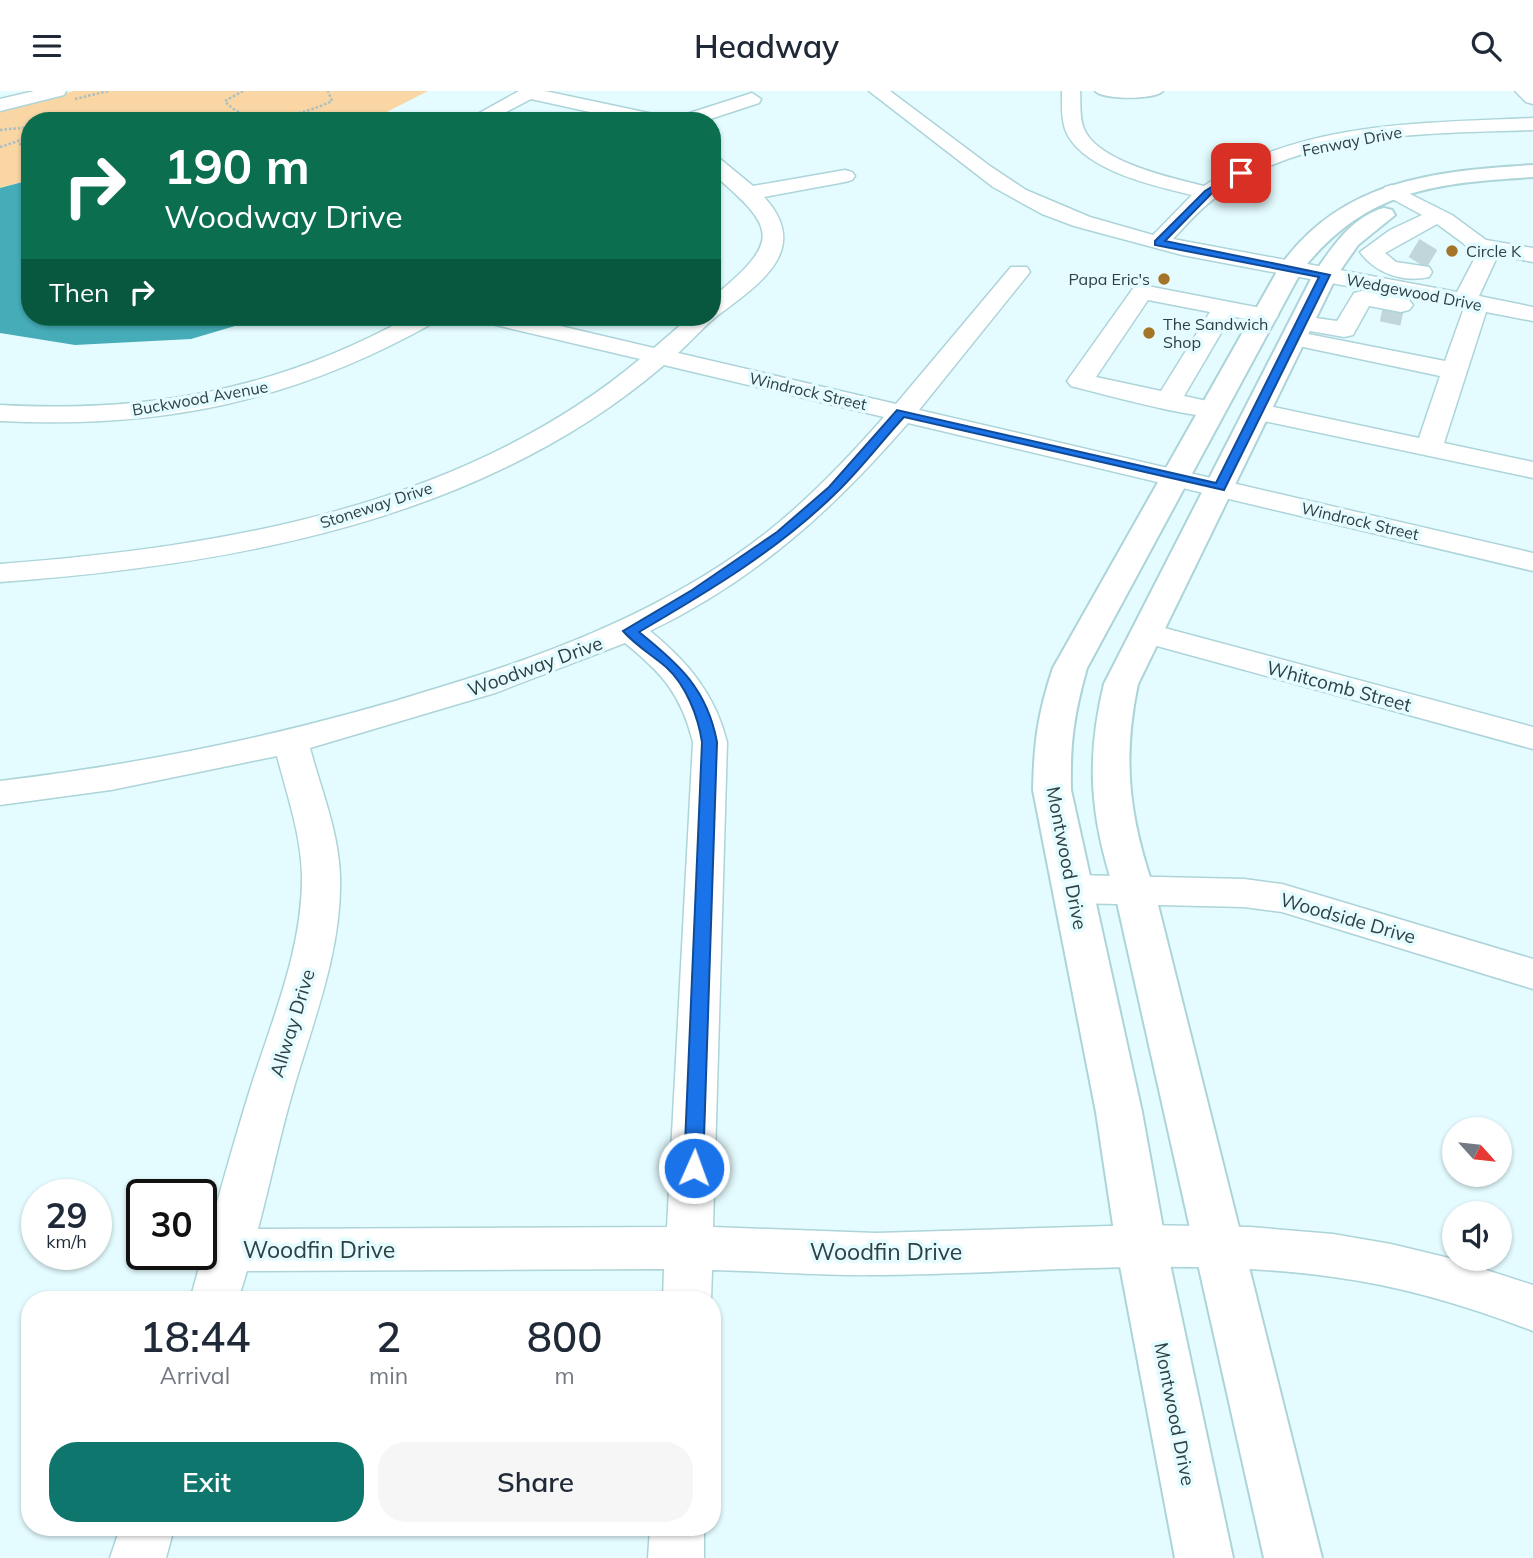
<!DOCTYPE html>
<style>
body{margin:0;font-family:Mulish,sans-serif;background:#f6f6f7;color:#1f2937;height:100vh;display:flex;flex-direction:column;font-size:26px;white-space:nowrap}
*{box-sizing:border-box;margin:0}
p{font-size:23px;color:#747a83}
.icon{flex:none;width:38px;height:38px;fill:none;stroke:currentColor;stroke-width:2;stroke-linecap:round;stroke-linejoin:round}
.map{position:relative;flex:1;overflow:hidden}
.sheet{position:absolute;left:21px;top:1200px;width:700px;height:245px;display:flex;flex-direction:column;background:#fff;border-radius:28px;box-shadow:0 2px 5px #0004}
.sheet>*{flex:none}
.top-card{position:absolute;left:21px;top:21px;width:700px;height:214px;border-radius:28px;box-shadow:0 2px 5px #0004;background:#0b6e4f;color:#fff;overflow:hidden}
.needle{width:46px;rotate:117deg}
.fabs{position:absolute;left:1442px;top:1026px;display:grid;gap:14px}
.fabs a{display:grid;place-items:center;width:70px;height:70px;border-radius:50%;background:#fff;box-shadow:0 2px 5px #0004;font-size:35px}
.speed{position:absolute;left:21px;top:1088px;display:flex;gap:14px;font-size:35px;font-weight:700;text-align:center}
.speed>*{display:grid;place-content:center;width:91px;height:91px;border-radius:50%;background:#fff;box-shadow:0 2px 5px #0004;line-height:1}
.speed small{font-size:18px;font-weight:400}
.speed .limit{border:4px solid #111;border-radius:10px;background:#fff;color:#111}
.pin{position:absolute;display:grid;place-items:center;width:60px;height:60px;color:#fff;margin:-30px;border-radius:14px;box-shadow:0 4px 10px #0006}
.me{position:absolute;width:77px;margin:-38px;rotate:2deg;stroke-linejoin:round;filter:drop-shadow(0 0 5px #0008)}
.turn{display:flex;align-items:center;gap:24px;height:147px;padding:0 28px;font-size:32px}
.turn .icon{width:91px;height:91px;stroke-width:2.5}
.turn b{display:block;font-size:49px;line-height:60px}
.then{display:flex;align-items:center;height:66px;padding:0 28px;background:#0003;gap:14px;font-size:26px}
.eta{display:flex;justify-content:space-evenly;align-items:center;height:119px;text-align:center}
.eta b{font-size:42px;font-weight:600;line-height:49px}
.cta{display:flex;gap:14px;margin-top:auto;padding:14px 28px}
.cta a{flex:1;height:80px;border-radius:28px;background:#0f766e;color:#fff;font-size:28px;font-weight:600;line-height:80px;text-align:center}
.cta a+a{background:#f6f6f7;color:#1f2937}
header{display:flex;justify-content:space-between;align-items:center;height:91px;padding:0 28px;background:#fff;font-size:32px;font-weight:600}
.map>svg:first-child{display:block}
</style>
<header><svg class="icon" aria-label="menu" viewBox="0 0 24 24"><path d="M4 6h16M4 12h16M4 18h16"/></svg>Headway<svg class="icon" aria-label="search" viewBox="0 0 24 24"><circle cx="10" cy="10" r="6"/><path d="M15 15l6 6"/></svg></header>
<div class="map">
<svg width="1533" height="1467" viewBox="0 0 1533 1467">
<rect width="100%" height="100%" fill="#e4fcff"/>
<path fill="#f9d6a4" d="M74,0H428L369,30H30V89L0,97V18Z"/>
<path fill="#46adb8" d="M30,89V226H265L191,248L75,254L0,242V97Z"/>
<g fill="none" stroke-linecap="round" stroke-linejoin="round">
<g stroke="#c0d6d9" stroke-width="21" stroke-dasharray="21 10" stroke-linecap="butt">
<path d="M1414,157L1437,171"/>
<path d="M1382,220L1410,226"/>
</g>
<defs>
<g id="minor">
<path d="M34,0H66L64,4L0,20V8Z"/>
<path d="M519,0H545L658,24L667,30H631L531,8L489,30H465Z"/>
<path d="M869,0H890L990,75L1026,99L1090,126L1153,144L1192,104C1155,95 1080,79 1065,38C1061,26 1062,12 1062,0H1080C1081,12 1079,26 1084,38C1098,71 1172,87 1204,95C1298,30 1424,32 1533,27V39C1429,43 1302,39 1215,107C1199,119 1186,134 1173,148L1457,201L1476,165L1463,152L1437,133L1385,162L1396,171L1429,176L1432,181L1429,186C1403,192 1375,182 1360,161L1390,139L1422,124L1385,104L1382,100L1385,96L1392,94L1452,124L1486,149L1533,157V171L1498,164L1479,205L1533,216V230L1486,221L1444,352L1533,371V387L1259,329L1250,327L1246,321L1250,315L1259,313L1419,347L1440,285L1308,257L1299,255L1296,250L1299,245L1308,243L1445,270L1464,217L1182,164L1074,135L1042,123L993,96Z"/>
<path d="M1095,0H1163C1155,9 1103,9 1095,0Z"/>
<path d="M1515,0H1533V13L1526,11Z"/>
<path d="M752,2L761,8L759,12L704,30H675L677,26Z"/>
<path d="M712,65L719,67L753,95L845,79L852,81L855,85L852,89L845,91L764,106C813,159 758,194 717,225C705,234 691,251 678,262L896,313L1011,176H1027L1030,181L919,319L1533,462V480L908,332C832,420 755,489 650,540C688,571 715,603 727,651L713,1136L876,1142L1143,1134L1250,1136L1333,1143L1391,1153L1449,1167L1533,1194V1240C1468,1215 1402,1195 1333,1186C1182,1165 1029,1183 877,1184C822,1185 767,1180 712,1179L711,1209H663L664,1178L247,1180L238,1209H190C209,1141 227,1073 248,1005C270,933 303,860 302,784C301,743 287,704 277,665L111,699L0,714V690C151,672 299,641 444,595C546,564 645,526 733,466C790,428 839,377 884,326L664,274C482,430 232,474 0,491V473C224,456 463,416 640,268L483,231L480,226H522L654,257L690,226H712V207C782,149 777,138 712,82ZM625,552C662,582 681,603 693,651L667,1136L258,1138C270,1093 279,1048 292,1003C312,933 342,861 340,786C339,741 321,699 310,657L495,602Z"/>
<path d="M1142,194L1266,218L1274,220L1278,225L1274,230L1266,232L1231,225L1184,305L1221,313L1225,319L1221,325C1200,330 1099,302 1071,295L1067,290L1134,196ZM1148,209L1210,221L1161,300L1096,286Z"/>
<path d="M1362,200L1409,209L1413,214L1409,219L1401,221L1369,215L1353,244L1344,246L1293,237L1290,232L1293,227L1302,225L1337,230L1354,202Z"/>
<path d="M409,226H438L435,231C293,311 161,338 0,330V314C149,322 277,299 409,226Z"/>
<path d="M1146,532L1533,636V658L1135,549L1130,542L1135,535Z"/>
<path d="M1074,784L1244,788L1282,793L1533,868V898L1282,821L1244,816L1074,812L1060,808L1055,798L1060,788Z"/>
<path d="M120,1437H174L166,1467H110Z"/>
<path d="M650,1437H704V1467H648Z"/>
</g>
<g id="major">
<path d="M1533,74V86C1435,92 1367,98 1302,179L1087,577C1074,623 1070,651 1071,699L1142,1021L1166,1154L1233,1467H1175L1116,1154L1096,1021L1033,699C1034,651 1038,622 1053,577L1279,177C1340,89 1434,80 1533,74Z"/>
<path d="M1384,117L1392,119L1395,124L1358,154L1337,184L1138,593C1122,668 1129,726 1154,798L1322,1467H1264L1114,798C1090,725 1086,668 1104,593L1313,184C1330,159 1352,125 1384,117Z"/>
</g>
</defs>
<use href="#minor" stroke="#acd4d9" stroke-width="3"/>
<use href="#major" stroke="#acd4d9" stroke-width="4"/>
<g stroke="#a9bec1" stroke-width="2.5" stroke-dasharray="2.5 2" stroke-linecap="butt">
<path d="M243,0L225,10C248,39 303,24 332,10L328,0"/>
<path d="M75,8L108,0"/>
<path d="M0,39L30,36"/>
<path d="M19,53L30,54"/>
<path d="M0,56L30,46"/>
</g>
<use href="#minor" fill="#fff" fill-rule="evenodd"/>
<use href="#major" fill="#fff" fill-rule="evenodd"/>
</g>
<path fill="#1a73e8" stroke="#114b97" stroke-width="2" d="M1238,80L1245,82L1211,103L1165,150L1330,184L1224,399L904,326C881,351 860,379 836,402C778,459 709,500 639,541C679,573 707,598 717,651L703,1077L700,1083L694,1086L687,1083L684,1077L702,651C698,625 686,594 666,576C652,564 635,554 623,540L692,499L777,441L829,396L897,319L1216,392L1319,186L1155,154V150L1205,100Z"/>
<g fill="#a47529" stroke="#e4fcff" stroke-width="2.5">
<circle cx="1452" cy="160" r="7"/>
<circle cx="1164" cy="188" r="7"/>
<circle cx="1149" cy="242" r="7"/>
</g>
<g text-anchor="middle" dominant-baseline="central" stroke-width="7" stroke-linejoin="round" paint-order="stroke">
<g font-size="16" fill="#2f4042" stroke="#e4fcff">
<text transform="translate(1352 50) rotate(-11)">Fenway Drive</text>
<text transform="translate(1414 201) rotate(11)">Wedgewood Drive</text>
<text transform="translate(808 300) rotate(13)">Windrock Street</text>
<text transform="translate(200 307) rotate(-10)">Buckwood Avenue</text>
<text transform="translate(376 414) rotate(-18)">Stoneway Drive</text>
<text transform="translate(1360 430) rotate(13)">Windrock Street</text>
</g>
<g font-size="16" fill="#2f4042" stroke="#e4fcff" text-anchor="start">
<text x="1466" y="160">Circle K</text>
<text x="1150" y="188" text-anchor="end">Papa Eric's</text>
<text x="1163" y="233">The Sandwich<tspan x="1163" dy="18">Shop</tspan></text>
</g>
<g font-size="19" fill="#2f4042" stroke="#e4fcff">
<text transform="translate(535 575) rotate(-20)">Woodway Drive</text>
<text transform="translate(1339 595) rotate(15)">Whitcomb Street</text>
<text transform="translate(1067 767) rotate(79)">Montwood Drive</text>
<text transform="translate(1348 827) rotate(16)">Woodside Drive</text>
<text transform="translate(292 932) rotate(-73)">Allway Drive</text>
<text transform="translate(1175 1323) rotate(79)">Montwood Drive</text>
</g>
<g font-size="23" fill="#2f4042" stroke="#e4fcff">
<text x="319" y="1158">Woodfin Drive</text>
<text x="886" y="1160">Woodfin Drive</text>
</g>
</g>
</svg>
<div class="fabs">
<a><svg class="needle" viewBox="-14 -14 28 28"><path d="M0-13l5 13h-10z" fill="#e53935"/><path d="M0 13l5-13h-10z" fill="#747a83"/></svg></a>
<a><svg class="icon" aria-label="sound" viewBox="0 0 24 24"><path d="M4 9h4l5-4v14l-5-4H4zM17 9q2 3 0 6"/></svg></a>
</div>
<div class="speed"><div>29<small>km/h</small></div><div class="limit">30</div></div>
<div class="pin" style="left:1241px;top:82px;background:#d93025"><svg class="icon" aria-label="arrive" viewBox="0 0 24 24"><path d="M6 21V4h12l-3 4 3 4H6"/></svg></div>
<svg class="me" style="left:694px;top:1077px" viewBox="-20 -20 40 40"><circle r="17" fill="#1a73e8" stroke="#fff" stroke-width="3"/><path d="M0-11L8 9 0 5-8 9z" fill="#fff"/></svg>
<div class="top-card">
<div class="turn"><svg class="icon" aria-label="right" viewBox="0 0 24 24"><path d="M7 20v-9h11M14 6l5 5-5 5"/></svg><div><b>190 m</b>Woodway Drive</div></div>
<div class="then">Then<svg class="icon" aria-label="right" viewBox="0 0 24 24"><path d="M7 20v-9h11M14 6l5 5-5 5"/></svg></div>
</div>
<section class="sheet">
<div class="eta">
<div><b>18:44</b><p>Arrival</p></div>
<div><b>2</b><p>min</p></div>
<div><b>800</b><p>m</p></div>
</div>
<div class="cta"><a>Exit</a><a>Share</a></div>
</section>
</div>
